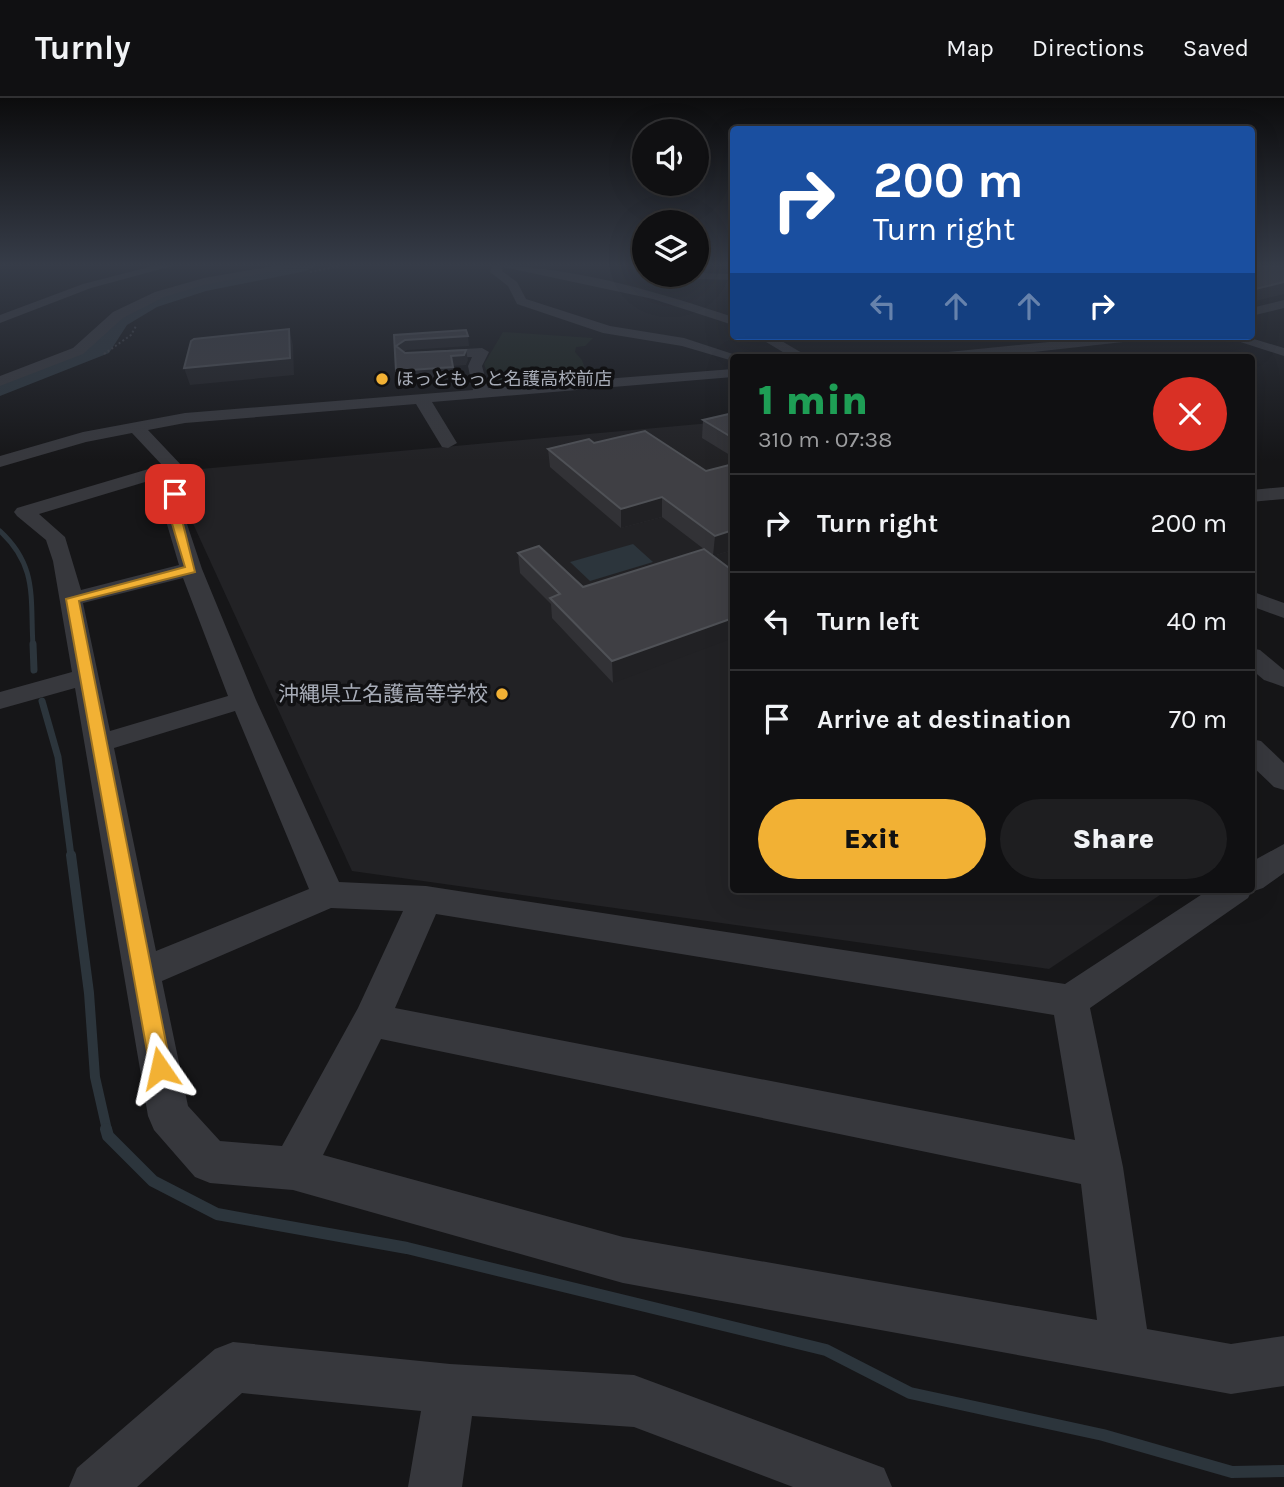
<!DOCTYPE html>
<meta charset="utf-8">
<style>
body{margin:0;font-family:Karla,"Noto Sans JP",sans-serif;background:#1e1e20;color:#f1f3f6;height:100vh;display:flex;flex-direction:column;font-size:26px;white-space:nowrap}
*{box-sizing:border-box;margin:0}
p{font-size:23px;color:#9c9d9f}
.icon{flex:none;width:38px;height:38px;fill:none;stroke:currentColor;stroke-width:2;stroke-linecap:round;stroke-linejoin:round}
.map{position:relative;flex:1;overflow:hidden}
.details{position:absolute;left:730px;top:256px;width:525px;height:539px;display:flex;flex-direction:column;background:#101012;border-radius:7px;box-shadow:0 7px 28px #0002,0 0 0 2px #303032}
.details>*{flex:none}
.top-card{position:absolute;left:730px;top:28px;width:525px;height:214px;border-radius:7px;box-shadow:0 7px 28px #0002,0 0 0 2px #303032;background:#1a4fa0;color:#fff;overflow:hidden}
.buttons{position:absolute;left:632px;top:21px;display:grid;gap:14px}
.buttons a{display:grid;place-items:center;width:77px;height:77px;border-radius:50%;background:#101012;box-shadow:0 7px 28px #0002,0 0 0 2px #303032;font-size:35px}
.pin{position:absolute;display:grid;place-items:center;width:60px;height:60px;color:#fff;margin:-30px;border-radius:14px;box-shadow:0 4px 10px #0006}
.me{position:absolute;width:77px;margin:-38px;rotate:349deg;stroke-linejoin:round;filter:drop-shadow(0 0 5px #0008)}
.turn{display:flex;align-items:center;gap:24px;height:147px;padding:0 28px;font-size:32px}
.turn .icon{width:91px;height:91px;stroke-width:2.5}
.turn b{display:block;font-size:49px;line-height:60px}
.lanes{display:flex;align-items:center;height:66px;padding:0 28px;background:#0003;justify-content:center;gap:35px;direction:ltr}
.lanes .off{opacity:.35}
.round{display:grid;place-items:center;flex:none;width:74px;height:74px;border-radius:37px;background:#1e1e20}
.head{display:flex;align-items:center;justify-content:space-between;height:119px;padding:0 28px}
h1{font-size:42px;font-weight:800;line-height:52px;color:#1e9e55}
.primary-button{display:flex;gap:14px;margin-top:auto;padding:14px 28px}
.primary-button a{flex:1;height:80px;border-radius:42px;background:#f2b134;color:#111;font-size:28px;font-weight:800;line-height:80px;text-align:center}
.primary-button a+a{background:#1e1e20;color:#f1f3f6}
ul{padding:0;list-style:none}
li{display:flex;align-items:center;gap:21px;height:98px;padding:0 28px;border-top:2px solid #303032}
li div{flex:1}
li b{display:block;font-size:26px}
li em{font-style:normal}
header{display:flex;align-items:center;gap:42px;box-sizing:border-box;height:98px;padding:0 35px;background:#101012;border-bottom:2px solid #303032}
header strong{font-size:33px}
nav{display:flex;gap:38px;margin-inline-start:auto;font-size:24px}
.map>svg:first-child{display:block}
</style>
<header>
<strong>Turnly</strong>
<nav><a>Map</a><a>Directions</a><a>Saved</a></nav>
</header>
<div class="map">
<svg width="1284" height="1389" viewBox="0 0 1284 1389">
<rect width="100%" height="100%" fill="#161618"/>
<path fill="#222225" d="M733,323V791H1159L1163,795L1049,871L352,773L190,419V372Z"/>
<path fill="#1c231d" d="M503,234L593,240L585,248L576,249L575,254L582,262L589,282L492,290L484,266Z"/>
<path fill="#2c353c" d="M633,446L653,464L590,483L570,464Z"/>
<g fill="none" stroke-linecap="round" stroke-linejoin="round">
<path stroke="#2c353c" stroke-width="5" d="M0,433C38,468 30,500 33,548"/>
<g stroke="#2c353c" stroke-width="7">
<path d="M33,546L34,572"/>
<path d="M42,603L58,659L71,758"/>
</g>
<path stroke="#2c353c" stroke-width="10" d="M71,757L89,895L95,979L107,1032"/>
<path stroke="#2c353c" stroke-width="12" d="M106,1031L108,1038L153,1083L217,1116L407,1150L826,1252L910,1295L1103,1337L1232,1374L1284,1373"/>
<path fill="#2c353c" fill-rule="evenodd" d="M279,168H314L306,173L206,193L157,209L127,227L109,255L0,298V283L93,245L113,219L143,201L202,183Z"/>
<g stroke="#3d3f44" stroke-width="2" stroke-dasharray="2 2.5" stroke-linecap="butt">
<path d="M310,174L340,168"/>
<path d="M104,256L131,237L136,228"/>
</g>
<g fill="#37383d" fill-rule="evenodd">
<path d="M153,168H172L91,190L0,225V217L83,186Z"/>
<path d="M274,168H300L204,187L164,199L123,220L83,256L0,288V278L73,250L113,214L155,194L204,180Z"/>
<path d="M492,168C573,168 657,194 733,219V227L653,201L503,169L502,173L517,184L526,201L610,228L684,240L742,259H733V263L682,248L603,235L517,206L508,188L490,174Z"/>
<path d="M696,175L733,176V182L659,180L653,177Z"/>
<path d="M1284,202V210L1251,218V210Z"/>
<path d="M756,238H773L809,259H791Z"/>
<path d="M1109,238H1148L1141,242L989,259H931L938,255Z"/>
<path d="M1222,238H1244L1284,250V258Z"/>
<path d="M482,250L489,254L482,268L488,290L733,271V279L432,304L457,345L448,350L442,349L416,306L185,325L148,332L183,369L186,423L202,471L256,602L339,784L426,788L1065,886L1210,791H1251V764L1284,746V775L1263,790L1251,794L1248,800L1090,910L1123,1069L1147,1231L1231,1246L1284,1238V1288L1231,1296L623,1185L293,1092L210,1085L195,1079L154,1032L148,1018L75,590L0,611V594L72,574L53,463L46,442L17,418L14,414L17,410L162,367L132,335L86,344L0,369V358L83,334L185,315L473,292L468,268L472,259L428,261L421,257L428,253ZM165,378L166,423L179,467L81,492L65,439L39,416ZM183,480L228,598L110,633L83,505ZM235,613L309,791L156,853L114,650ZM331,810L403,813L358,910L282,1048L220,1043L188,1008L162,883ZM436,816L1054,917L1075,1042L395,910ZM381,941L1081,1086L1097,1222L623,1139L323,1057Z"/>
<path d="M1284,389V401L1251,404V392Z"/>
<path d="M1251,493L1284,505V520L1251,508Z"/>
<path d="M1251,550L1260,552L1284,572V589L1264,582L1251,571Z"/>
<path d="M1251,641L1261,643L1284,665V692L1274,689L1251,667Z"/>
<path d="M233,1244L450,1266L634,1277L884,1370L892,1389H793L634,1329L472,1318L462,1389H408L421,1313L242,1295L137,1389H69L77,1370L215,1251Z"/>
</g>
</g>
<g fill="#323236">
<path d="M733,315V359L702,340L703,322Z"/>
<path d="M594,345L706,373L733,366V452L713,458L613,585L552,520L551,506L520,475L518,455L583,489L709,455L662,419L621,430L550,369L548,351Z"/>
</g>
<g fill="#212124">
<path d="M1284,184V196L1251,204V192Z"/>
<path d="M289,231L293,247L294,277L190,287L184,270Z"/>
<path d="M468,238L469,248L407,252L398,258L396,248L405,242Z"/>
<path d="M466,252L468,262L466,267L453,268L451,258Z"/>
<path d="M453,269L454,280L399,284L396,273Z"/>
<path d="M662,399V419L621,430V411Z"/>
<path d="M733,432V452L713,458L715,438Z"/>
<path d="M733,520V540L613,585L612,563Z"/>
</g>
<g fill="#3f3f44" stroke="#4f5156" stroke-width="2">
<path d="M1251,168H1284V184L1251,192Z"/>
<path d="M289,231L290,260L184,270L191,243L194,241Z"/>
<path d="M466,232L468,238L405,242L396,248L405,255L466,252L464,257L451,258L453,269L396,273L394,237Z"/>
<path d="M733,315V340L703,322Z"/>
<path d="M645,333L706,373L733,366V432L715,438L662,399L621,411L548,351L589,341L594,345Z"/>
<path d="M539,448L583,489L704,451L733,473V520L612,563L550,500L560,496L518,455Z"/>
</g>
<linearGradient id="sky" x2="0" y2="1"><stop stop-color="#0c0c0d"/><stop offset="0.46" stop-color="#363c48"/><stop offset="1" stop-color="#363c48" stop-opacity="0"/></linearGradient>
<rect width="1284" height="363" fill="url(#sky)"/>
<path fill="#f2b134" stroke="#9d7322" stroke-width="2" d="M175,393L180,396L182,422L195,474L79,503L171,970L168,977L160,980L153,977L150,970L66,501L185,469L171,422L170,396Z"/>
<g fill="#f2b134" stroke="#111113" stroke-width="2.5">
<circle cx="382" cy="281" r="7"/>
<circle cx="502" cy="596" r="7"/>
</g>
<g text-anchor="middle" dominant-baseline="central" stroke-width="7" stroke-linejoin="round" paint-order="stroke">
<g font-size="18" fill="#a8adb8" stroke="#111113" text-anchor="start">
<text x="396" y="281">ほっともっと名護高校前店</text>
</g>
<g font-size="21" fill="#a8adb8" stroke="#111113" text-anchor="end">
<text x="488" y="596">沖縄県立名護高等学校</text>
</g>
</g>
</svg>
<div class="buttons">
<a><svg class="icon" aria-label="sound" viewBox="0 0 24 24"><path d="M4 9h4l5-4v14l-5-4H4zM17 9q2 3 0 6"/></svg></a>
<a><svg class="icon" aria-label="layers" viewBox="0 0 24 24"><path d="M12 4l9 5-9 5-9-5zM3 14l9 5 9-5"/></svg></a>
</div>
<div class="pin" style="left:175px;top:396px;background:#d93025"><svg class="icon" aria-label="arrive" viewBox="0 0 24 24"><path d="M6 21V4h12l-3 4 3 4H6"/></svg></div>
<svg class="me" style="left:160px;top:970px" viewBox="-20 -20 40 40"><path d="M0-17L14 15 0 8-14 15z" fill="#f2b134" stroke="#fff" stroke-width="4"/></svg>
<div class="top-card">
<div class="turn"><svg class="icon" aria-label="right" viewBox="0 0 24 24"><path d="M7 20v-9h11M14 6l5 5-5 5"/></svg><div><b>200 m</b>Turn right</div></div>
<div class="lanes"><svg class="icon off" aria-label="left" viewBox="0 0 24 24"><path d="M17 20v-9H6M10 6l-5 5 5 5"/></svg><svg class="icon off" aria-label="ahead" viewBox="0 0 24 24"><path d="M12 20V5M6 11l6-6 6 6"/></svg><svg class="icon off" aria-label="ahead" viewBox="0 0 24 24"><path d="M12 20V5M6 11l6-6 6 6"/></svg><svg class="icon" aria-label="right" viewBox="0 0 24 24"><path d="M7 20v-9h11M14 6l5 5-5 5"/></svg></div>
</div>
<section class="details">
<div class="head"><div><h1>1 min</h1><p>310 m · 07:38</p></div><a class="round" style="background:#d93025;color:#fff"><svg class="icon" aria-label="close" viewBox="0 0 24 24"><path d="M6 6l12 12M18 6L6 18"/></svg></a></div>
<ul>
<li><svg class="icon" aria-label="right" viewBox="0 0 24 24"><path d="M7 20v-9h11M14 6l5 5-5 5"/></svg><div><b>Turn right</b></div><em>200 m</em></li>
<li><svg class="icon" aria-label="left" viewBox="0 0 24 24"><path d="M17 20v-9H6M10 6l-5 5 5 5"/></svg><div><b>Turn left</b></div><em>40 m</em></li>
<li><svg class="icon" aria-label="arrive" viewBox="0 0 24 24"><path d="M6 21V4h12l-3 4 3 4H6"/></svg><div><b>Arrive at destination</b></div><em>70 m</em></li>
</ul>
<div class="primary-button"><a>Exit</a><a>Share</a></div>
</section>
</div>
